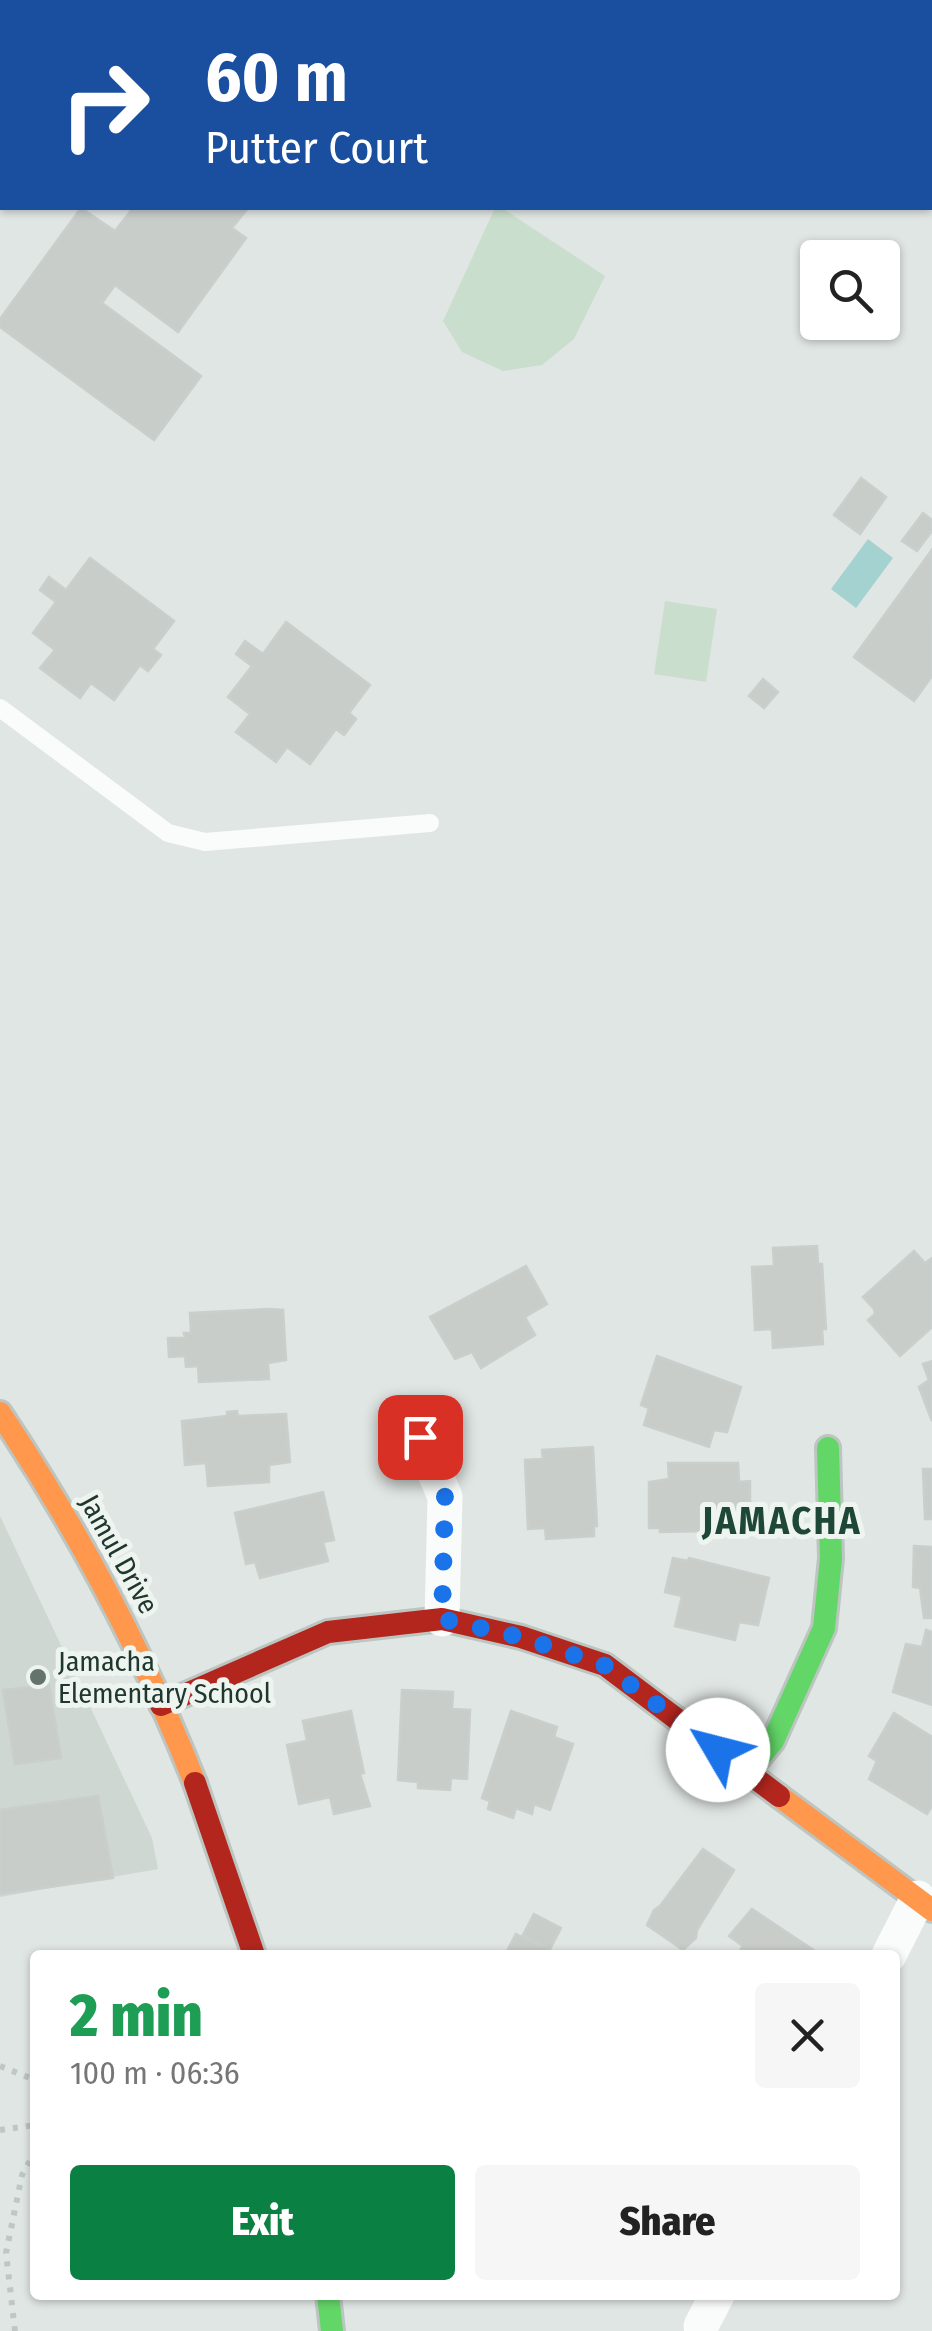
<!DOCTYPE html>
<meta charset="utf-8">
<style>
body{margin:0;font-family:"Fira Sans Condensed",sans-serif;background:#f6f6f6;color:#222;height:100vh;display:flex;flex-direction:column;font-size:38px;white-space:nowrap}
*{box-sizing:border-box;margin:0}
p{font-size:32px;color:#767676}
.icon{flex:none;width:55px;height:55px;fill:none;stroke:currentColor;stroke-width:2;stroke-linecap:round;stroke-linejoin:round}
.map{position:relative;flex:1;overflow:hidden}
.panel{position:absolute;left:30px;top:1950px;width:870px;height:350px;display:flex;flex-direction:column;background:#fff;border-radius:10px;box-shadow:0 2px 8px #0004}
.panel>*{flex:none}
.guide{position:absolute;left:0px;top:0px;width:932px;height:210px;box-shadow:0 2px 8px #0004;background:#1a4fa0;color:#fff;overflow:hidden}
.fabs{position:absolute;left:800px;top:240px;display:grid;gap:20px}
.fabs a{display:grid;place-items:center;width:100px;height:100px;border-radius:10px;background:#fff;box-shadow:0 2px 8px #0004;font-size:50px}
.pin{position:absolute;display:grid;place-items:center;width:85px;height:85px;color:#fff;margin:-42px;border-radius:20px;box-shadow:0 5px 15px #0006}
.me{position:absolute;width:110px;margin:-55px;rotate:307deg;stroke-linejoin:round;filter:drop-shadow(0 0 8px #0008)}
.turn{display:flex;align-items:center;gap:35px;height:210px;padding:0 40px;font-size:45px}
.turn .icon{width:130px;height:130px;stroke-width:2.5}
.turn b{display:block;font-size:70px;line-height:85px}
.round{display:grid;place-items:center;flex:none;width:105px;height:105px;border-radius:10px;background:#f6f6f6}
.headline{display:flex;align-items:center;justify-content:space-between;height:170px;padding:0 40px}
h1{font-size:60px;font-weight:800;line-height:75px;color:#1e9e55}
.action{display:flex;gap:20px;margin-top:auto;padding:20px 40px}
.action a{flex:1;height:115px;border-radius:10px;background:#0b8043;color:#fff;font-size:40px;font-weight:800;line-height:115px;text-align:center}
.action a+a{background:#f6f6f6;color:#222}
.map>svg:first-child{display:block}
</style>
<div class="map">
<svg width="932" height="2331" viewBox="0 0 932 2331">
<rect width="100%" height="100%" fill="#e0e6e3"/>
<path fill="#cfd7d2" d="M0,1516L152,1838L158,1869L0,1897Z"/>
<g fill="#cadece">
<path d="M495,208H502L605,276L574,339L542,365L503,371L462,352L443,321Z"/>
<path d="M665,601L717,609L706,682L654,674Z"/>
</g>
<path fill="#a4d2d1" d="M868,539L893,558L856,608L831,589Z"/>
<g fill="#c8cdca" stroke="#c9cfcc" stroke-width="2.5">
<path d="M490,0H593L591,2Z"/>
<path d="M81,208L115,231L133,208H248L232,228L246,238L178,332L115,285L102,303L201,376L154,440L0,327V319Z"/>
<path d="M861,478L886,497L860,534L834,515Z"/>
<path d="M923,513L932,520V531L917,551L902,541Z"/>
<path d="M931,551L932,676L914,701L854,657Z"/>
<path d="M90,558L174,621L153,649L161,655L148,671L140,665L114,700L91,683L80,698L40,668L55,650L33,633L56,602L40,590L49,577L66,590Z"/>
<path d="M286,622L370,685L349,713L356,719L344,735L336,729L310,764L287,747L276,762L236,732L250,714L228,697L252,666L236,654L245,641L263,654Z"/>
<path d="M763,679L778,692L764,708L749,696Z"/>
<path d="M817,1246L818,1264H822L826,1329H822L823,1344L773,1348L772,1329L755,1330L752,1267L774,1266L773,1248Z"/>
<path d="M914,1251L925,1263L932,1258V1327L900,1356L868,1320L875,1314L874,1309L863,1297Z"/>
<path d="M526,1266L547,1304L525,1317L535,1335L481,1368L472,1352L455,1359L430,1317Z"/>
<path d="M269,1309L283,1310L286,1360L268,1363L269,1379L199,1382L198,1366L186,1367L185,1356L169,1357L168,1338H185L184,1333H191L190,1313Z"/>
<path d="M657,1356L741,1387L727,1432L714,1430L709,1447L644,1425L649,1408L641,1405Z"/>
<path d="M932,1361V1421L919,1387L929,1380L923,1364Z"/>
<path d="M237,1411L238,1416L286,1414L290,1462L269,1465V1482L208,1486L206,1463L185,1465L182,1421L227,1416V1412Z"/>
<path d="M593,1447L597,1526H594V1536L546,1539L545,1528L528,1529L525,1460L543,1459L542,1450Z"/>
<path d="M668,1463H738L739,1482L750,1481V1530L660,1532V1528H649V1482L669,1479Z"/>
<path d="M923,1469H932V1519H925Z"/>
<path d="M323,1492L334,1540L323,1542L328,1561L260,1578L255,1562L246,1564L235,1513Z"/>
<path d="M914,1546L932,1547V1618H924L920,1588L913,1587Z"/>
<path d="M673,1558L688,1561L689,1558L769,1578L758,1625L739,1622L735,1640L675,1626L682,1596L665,1592Z"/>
<path d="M926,1630L932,1632V1705L893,1692L906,1644L922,1647Z"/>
<path d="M49,1685L61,1758L15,1764L3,1690Z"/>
<path d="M402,1690L453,1692L452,1709L470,1710L467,1779L451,1778L450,1790L418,1788V1782L398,1780Z"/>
<path d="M351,1711L364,1773L360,1774L370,1806L334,1814L330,1797L299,1804L287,1745L307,1741L303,1721Z"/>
<path d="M511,1711L557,1727L554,1737L573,1744L550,1810L534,1804L532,1814L516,1808L513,1818L488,1809L490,1801L482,1798Z"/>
<path d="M894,1713L932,1737V1806L927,1814L869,1779L877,1761L869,1756Z"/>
<path d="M98,1796L113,1878L0,1894V1810Z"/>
<path d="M703,1849L734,1870L697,1930L696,1938L683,1950L647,1925L654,1910L660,1906Z"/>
<path d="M752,1909L815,1951L816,1955H750L741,1949L743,1946L729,1936Z"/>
<path d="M534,1914L561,1928L550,1949L523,1935Z"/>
<path d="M516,1934L558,1955H505Z"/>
</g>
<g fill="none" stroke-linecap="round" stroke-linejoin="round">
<defs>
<g id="fast">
<path d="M747,1772L773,1741L824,1628L831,1558L828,1448"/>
<path d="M328,2295L332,2331"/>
</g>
<g id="slow">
<path d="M33,2L38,0"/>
<path d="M0,1413C78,1530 143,1652 195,1783"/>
<path d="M779,1796L932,1910"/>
</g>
<g id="jam">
<path d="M161,1705L328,1632L442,1619L521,1637L605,1665L779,1796"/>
<path d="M195,1783L254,1955"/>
</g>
</defs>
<use href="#fast" stroke="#bdc5c1" stroke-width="28"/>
<use href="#slow" stroke="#bdc5c1" stroke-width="28"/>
<use href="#jam" stroke="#bdc5c1" stroke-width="28"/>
<g stroke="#bfc7c3" stroke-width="6" stroke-dasharray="5 8" stroke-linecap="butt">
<path d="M0,2066L35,2080"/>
<path d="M0,2130L35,2125"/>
<path d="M15,2331L6,2253L22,2175L35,2151"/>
</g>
<g stroke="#fafbfb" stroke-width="18">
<path d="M304,2L308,0"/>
<path d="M0,177L2,174"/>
<path d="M0,708L168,833L205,842L430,823"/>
</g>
<g stroke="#fafbfb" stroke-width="35">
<path d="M420,1437L445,1497L442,1619"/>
<path d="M889,1955L918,1898"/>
<path d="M701,2326L717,2295"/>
</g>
<use href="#fast" stroke="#63d668" stroke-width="22"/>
<use href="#slow" stroke="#ff974d" stroke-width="22"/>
<use href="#jam" stroke="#b3261e" stroke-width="22"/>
</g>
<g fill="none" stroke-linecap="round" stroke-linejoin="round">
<path stroke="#1a73e8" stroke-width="18" stroke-dasharray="0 32.4" d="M420,1437L445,1497L442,1619L520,1637L604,1665L718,1750"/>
</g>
<circle fill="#64746d" stroke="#eef5f1" stroke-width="4" cx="38" cy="1677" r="10"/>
<g text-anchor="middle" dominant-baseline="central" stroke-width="10" stroke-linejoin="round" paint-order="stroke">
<g font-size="28" fill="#21372d" stroke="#eef5f1">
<text transform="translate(119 1554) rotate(61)">Jamul Drive</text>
</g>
<g font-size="28" fill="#21372d" stroke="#eef5f1" text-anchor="start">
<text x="58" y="1661">Jamacha<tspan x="58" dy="32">Elementary School</tspan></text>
</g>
<g font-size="38" font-weight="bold" letter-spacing="2.5" fill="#1f4736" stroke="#eef5f1">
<text x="782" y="1521">JAMACHA</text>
</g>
</g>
</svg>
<div class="fabs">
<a><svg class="icon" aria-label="search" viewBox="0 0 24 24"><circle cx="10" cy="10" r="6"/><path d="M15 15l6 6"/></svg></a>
</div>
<div class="pin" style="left:420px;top:1437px;background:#d93025"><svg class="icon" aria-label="arrive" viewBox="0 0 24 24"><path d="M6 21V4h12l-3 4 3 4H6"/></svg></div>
<svg class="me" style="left:718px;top:1750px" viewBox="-20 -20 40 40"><circle r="19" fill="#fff"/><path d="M0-13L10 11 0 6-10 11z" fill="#1a73e8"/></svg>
<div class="guide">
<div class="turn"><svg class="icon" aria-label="right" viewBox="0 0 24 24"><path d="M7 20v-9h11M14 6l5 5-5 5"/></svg><div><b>60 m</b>Putter Court</div></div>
</div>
<section class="panel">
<div class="headline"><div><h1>2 min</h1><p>100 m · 06:36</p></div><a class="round"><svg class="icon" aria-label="close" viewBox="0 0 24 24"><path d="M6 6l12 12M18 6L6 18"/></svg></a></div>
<div class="action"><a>Exit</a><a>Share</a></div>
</section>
</div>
